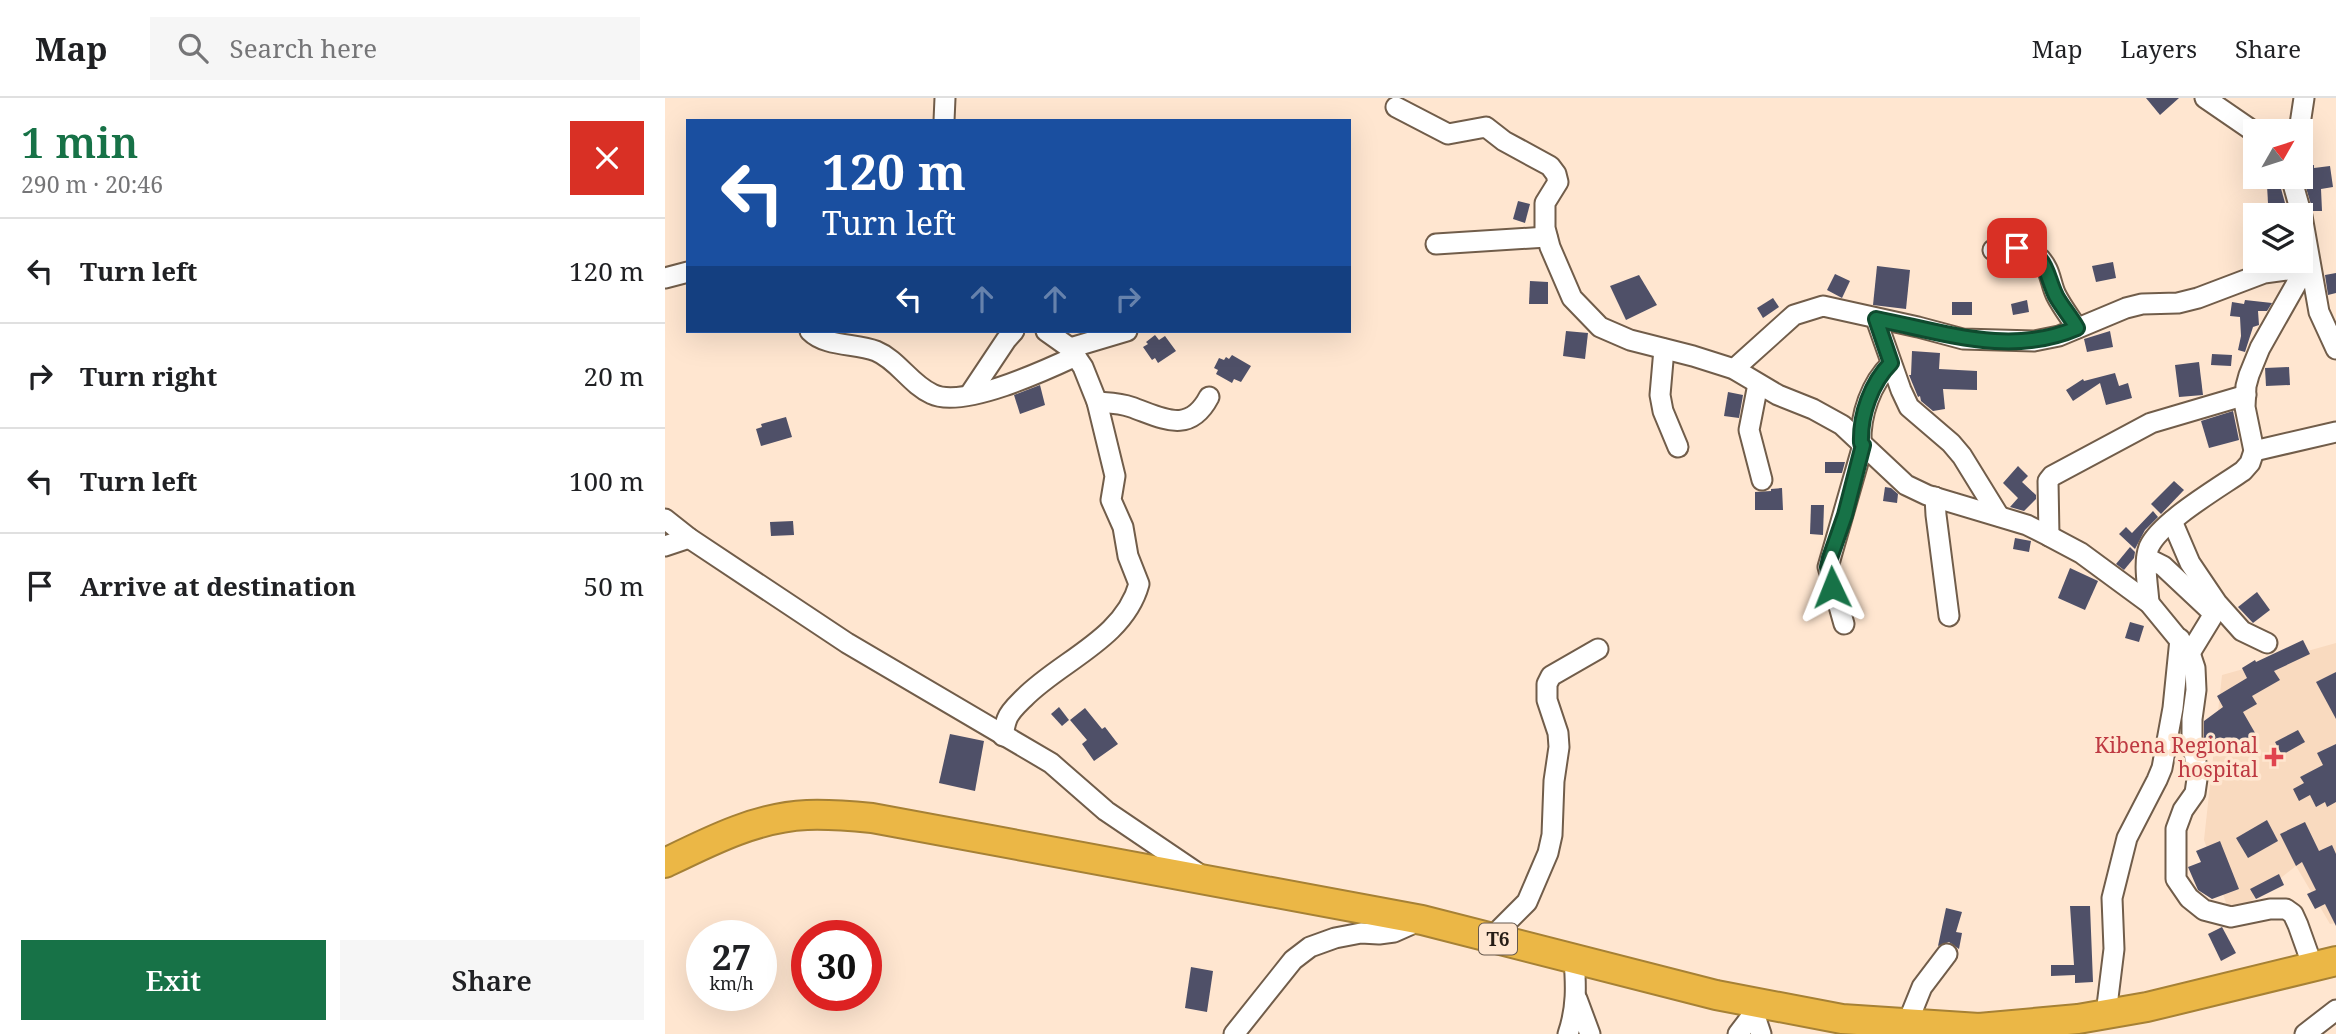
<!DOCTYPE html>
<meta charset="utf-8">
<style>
body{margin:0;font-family:"Noto Serif",serif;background:#f6f6f6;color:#202124;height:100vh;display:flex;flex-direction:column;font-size:26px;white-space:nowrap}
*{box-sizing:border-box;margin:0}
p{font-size:23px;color:#757577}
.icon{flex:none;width:38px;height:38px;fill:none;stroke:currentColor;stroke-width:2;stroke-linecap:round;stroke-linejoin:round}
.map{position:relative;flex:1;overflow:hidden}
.details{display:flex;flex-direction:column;background:#fff;width:665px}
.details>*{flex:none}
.top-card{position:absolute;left:21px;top:21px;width:665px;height:214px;border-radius:0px;box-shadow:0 7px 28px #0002;background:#1a4fa0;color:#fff;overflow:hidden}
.needle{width:46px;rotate:51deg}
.fabs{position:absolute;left:1578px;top:21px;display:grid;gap:14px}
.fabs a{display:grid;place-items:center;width:70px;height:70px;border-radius:0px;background:#fff;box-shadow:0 7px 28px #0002;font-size:35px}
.speed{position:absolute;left:21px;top:822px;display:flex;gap:14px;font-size:35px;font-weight:700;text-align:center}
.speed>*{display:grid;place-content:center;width:91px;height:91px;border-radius:50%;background:#fff;box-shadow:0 7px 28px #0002;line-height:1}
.speed small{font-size:18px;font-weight:400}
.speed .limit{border:10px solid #d22;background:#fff;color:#111}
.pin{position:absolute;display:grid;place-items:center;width:60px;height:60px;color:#fff;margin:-30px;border-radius:14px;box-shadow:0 4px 10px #0006}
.me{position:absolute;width:77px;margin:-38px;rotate:358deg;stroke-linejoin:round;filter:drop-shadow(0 0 5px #0008)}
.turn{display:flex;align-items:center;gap:24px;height:147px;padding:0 21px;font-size:32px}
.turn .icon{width:91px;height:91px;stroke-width:2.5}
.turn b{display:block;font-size:49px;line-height:60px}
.lanes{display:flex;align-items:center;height:66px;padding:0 21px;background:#0003;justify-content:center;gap:35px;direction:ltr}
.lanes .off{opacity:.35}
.round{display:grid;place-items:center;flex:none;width:74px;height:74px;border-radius:0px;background:#f6f6f6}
.overview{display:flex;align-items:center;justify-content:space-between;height:119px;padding:0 21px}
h1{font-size:42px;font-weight:600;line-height:52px;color:#177247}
.cta{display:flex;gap:14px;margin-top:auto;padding:14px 21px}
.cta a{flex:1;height:80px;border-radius:0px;background:#177247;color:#fff;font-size:28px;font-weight:600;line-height:80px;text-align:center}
.cta a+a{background:#f6f6f6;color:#202124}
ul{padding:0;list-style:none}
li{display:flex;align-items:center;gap:21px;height:105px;padding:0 21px;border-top:2px solid #e0e0e0}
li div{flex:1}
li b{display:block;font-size:26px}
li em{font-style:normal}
header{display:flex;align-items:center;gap:42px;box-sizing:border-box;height:98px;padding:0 35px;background:#fff;border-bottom:2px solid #e0e0e0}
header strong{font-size:33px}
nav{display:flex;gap:38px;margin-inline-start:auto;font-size:24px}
.search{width:490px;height:63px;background:#f6f6f6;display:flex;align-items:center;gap:18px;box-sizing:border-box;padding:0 24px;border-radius:0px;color:#757577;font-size:26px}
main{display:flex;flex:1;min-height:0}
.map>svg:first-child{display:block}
</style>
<header>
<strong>Map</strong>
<div class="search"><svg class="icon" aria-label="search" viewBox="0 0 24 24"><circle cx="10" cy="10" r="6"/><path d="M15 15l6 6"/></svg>Search here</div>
<nav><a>Map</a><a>Layers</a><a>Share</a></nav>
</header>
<main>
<section class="details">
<div class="overview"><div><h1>1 min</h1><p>290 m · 20:46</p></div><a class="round" style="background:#d93025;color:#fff"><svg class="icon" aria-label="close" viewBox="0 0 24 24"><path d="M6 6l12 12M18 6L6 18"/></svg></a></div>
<ul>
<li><svg class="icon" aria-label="left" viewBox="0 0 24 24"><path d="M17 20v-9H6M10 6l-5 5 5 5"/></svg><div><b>Turn left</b></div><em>120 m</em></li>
<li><svg class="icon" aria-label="right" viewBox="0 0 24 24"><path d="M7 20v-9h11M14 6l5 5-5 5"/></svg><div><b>Turn right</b></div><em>20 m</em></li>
<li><svg class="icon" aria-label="left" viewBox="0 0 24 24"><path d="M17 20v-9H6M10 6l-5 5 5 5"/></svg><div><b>Turn left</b></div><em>100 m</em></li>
<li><svg class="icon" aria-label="arrive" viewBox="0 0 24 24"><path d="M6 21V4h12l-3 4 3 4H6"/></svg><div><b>Arrive at destination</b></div><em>50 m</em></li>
</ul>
<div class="cta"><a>Exit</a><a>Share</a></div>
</section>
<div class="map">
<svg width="1671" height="936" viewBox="0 0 1671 936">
<rect width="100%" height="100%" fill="#ffe6d0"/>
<path fill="#f9dabf" d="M1671,545V825L1665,826L1631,768L1566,819L1539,742L1557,577Z"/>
<g fill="#4f5068">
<path d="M1481,0H1514L1495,17Z"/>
<path d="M1649,67V70L1665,68L1668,89L1656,91L1657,113H1648L1636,73V68Z"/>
<path d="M1602,87H1615L1620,105H1603Z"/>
<path d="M853,103L865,106L860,125L848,121Z"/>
<path d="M1448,164L1451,180L1431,184L1427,168Z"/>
<path d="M1212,168L1245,172L1241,211L1208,207Z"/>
<path d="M1671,175V195L1663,197L1660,177Z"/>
<path d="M1170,176L1185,183L1177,200L1162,192Z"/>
<path d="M974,177L992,207L961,222L945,188Z"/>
<path d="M865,183L883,184V206H864Z"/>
<path d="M1108,200L1114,209L1098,220L1092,210Z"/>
<path d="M1362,202L1364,214L1348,217L1346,206Z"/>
<path d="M1580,202L1607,205L1602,213H1593L1594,227L1588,229L1580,254L1573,252L1576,238L1575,219L1565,218L1567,204L1579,206Z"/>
<rect x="1287" y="204" width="20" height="13"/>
<path d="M901,233L923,235L920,261L898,258Z"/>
<path d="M1445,233L1448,249L1422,254L1419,241Z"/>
<path d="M490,237L494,242L500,238L511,253L493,265L490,260L487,262L478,249L483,246L481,244Z"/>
<path d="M1247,253L1275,255L1274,271L1312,273V292L1278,291L1280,311L1268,313L1256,303L1255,298L1253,299L1244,277H1246Z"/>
<path d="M1547,256L1567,257L1566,268L1546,267Z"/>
<path d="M567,257L586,268L576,284L569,281L567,285L551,276L553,272L549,270L554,260L559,262L561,259L564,261Z"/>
<path d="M1534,264L1538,297L1514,299L1510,267Z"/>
<path d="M1624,269L1625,287L1601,288L1600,270Z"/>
<path d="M1450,275L1454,288L1463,285L1467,300L1441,307L1435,285L1408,303L1401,292L1418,281L1419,283Z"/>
<path d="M375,287L380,307L355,316L349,297Z"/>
<path d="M1063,294L1078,297L1074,320L1059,318Z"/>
<path d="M1568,313L1574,342L1544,350L1536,323Z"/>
<path d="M121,319L127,339L96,348L91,331L97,329L96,326Z"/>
<path d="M1160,364H1180L1177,375H1160Z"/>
<path d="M1353,368L1363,378L1357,384L1371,397V401L1359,413L1345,409L1353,400L1338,385Z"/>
<path d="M1509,383L1519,392L1496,416L1486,406Z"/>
<path d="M1220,389L1226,390L1233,396L1232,405L1218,403Z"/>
<path d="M1117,390L1118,412H1090V394L1106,393V391Z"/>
<path d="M1146,407H1159L1158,437L1145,436Z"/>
<path d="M1488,413L1493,419L1480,432L1470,451L1454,436L1461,429L1467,435Z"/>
<path d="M128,423L129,437L106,438L105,424Z"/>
<path d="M1350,440L1366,443L1364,454L1348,451Z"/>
<path d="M1465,449L1470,454L1469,460L1459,472L1451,466Z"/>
<path d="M1405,470L1433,483L1420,512L1393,500Z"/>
<path d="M1592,494L1605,512L1588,525L1573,509Z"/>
<path d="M1465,524L1479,528L1474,544L1460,540Z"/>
<path d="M1638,542L1645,556L1609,573L1615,582L1587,598L1592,606L1578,614L1593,640L1567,657L1563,650L1553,657L1543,642L1541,643L1539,640V623L1558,609L1552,598L1582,580L1577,570L1590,562L1591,564Z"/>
<path d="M1671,574V621L1651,584Z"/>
<path d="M394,609L404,622L397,628L386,616Z"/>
<path d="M420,610L437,631L440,629L453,646L429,663L417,646L422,642L405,622Z"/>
<path d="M1633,632L1640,644L1617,657L1610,644Z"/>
<path d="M285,636L319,643L310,693L274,685Z"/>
<path d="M1671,646V704L1662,709L1660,704L1651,709L1645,697L1634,703L1628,691L1639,685L1635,679L1658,667L1652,655Z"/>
<path d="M1602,722L1613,743L1583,760L1571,740Z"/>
<path d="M1640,724L1654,753L1667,747L1671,756V828L1660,806L1650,811L1642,796L1651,792L1637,764L1631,768L1615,736Z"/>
<path d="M1555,743L1574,791L1547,801L1533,792L1523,769L1536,764L1531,753Z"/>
<path d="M1614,776L1619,787L1591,801L1585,791Z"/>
<path d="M1405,808H1425L1428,884L1410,885V877L1386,878V867H1409Z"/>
<path d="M1281,810L1297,814L1291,834L1297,835L1294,851L1284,844L1273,848Z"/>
<path d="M1557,829L1571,855L1556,863L1543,836Z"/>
<path d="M526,869L548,873L542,914L520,910Z"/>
</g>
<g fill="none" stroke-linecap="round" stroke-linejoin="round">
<defs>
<g id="minor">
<path d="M1540,0L1591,35"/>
<path d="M731,9L783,36L821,29L839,43L885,68L891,76L893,84L880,105V130L885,149L907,200L935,229L965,242L1028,258L1069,271L1113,297L1148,311L1177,327L1241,387L1262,397L1362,427L1384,438L1416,455L1484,505L1525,555L1530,570L1531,592L1527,621V646L1533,674L1530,695L1518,712L1511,731V781L1524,800L1539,812L1566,819L1605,811H1621L1628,816L1633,827L1648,869"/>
<path d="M279,23L280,0"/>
<path d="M1634,33L1639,0"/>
<path d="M1626,79L1637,118L1654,214L1671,251"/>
<path d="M771,146L882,139"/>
<path d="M1328,152C1350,149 1371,148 1382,171C1386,179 1387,189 1391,197C1397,209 1405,219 1412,230"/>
<path d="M0,180L23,174"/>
<path d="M1211,221L1236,292L1244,309L1286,345L1297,358L1334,418"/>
<path d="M145,233C161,249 191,245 211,253C233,262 245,286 267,296C297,311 381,272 411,258"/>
<path d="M405,250L462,233"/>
<path d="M999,251L995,297L998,313L1013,349"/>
<path d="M1069,271L1129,217L1158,208L1253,229L1298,241L1369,243L1394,238L1461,210L1477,206L1513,205L1533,200L1599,175L1621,172L1638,174L1645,170"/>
<path d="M1093,286L1084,332L1097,382"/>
<path d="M305,296L341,242L349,233"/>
<path d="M432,304C444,305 455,305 466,309C498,320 524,337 544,299"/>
<path d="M1196,345C1195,317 1206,285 1226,266"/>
<path d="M1589,353L1671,334"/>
<path d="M1270,399L1271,417L1284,518"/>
<path d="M0,421L24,440L182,545L386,665L441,713L534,776"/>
<path d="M1507,423L1525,465L1552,505L1577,533L1602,545"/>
<path d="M1384,438L1383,383L1387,378L1486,325L1581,297"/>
<path d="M0,448L24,440"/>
<path d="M1482,460L1498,468L1546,513L1547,519L1525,555"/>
<path d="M1484,505C1483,488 1478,465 1484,449C1495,424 1555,389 1578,373L1585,365L1589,353L1580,309L1581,288L1584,277L1595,250L1638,174"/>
<path d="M1179,526L1163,469L1198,347"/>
<path d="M338,638C339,632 340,626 342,621C345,613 353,606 359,600C395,563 459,541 474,486L463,458L458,429L446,402L450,378L432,304L418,269L405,250L381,233"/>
<path d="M826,840L862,804L883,755L887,737L889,683L894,649L893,635L882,602V586L886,578L933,551"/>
<path d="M912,901L925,936"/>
<path d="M1089,915L1096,936"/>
<path d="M1441,916L1449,851L1447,800L1462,740L1492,682L1497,670L1508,610L1515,541"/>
<path d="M1242,926L1257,889L1282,856"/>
<path d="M569,936L628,862L645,849L670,840L696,835L714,836L729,834L756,822"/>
<path d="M903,936C912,910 911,887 909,861"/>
<path d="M1073,936L1095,907"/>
<path d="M1640,936L1671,912"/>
</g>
<path id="highway" d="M0,765C45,743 92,719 142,717C164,716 186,718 207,720L757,822L1051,897L1177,921L1314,930L1413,921L1482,909L1671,863"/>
</defs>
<use href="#minor" stroke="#715d4a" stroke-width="23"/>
<use href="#highway" stroke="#a68135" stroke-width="32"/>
<use href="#minor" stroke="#fff" stroke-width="19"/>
<use href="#highway" stroke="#ebb746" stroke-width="28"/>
</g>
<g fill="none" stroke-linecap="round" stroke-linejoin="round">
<defs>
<path id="route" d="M1167,489L1163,469L1165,460L1180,417L1198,347L1196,345C1195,317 1206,285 1226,265L1211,221C1278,234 1345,259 1412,230C1406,219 1397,209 1391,198C1380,175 1383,156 1352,150"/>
</defs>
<use href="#route" stroke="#0f4a2e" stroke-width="18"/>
<use href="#route" stroke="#177247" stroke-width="12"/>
</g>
<path fill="#e0444e" stroke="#ffe6d0" stroke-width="2.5" d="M1605.5 648.5h7v7h7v7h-7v7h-7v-7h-7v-7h7z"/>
<g text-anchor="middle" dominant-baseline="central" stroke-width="7" stroke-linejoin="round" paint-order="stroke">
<rect fill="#ffe6d0" stroke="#67594e" stroke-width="2" x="814" y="825.5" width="38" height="31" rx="5"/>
<g font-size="19" font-weight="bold" fill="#261d16">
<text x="833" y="841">T6</text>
</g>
<g font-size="21" fill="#be3a42" stroke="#ffe6d0" text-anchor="end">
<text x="1593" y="647">Kibena Regional<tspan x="1593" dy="24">hospital</tspan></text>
</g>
</g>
</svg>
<div class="fabs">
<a><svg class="needle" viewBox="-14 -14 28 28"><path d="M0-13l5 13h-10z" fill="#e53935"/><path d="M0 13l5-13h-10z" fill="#757577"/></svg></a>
<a><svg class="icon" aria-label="layers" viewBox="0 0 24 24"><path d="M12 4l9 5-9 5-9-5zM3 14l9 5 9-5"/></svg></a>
</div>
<div class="speed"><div>27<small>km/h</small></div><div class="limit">30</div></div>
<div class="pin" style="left:1352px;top:150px;background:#d93025"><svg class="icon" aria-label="arrive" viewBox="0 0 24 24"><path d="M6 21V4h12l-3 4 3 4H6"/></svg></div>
<svg class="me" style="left:1167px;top:489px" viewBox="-20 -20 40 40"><path d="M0-17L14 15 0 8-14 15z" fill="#177247" stroke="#fff" stroke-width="4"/></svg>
<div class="top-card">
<div class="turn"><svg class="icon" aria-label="left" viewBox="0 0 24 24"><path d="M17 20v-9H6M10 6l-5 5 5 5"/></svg><div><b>120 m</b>Turn left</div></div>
<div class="lanes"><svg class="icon" aria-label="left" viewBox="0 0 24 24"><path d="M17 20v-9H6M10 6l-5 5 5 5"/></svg><svg class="icon off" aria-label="ahead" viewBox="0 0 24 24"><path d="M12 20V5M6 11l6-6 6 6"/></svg><svg class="icon off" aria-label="ahead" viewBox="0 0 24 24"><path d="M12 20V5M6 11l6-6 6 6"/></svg><svg class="icon off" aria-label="right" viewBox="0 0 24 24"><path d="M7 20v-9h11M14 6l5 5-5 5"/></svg></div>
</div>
</div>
</main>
